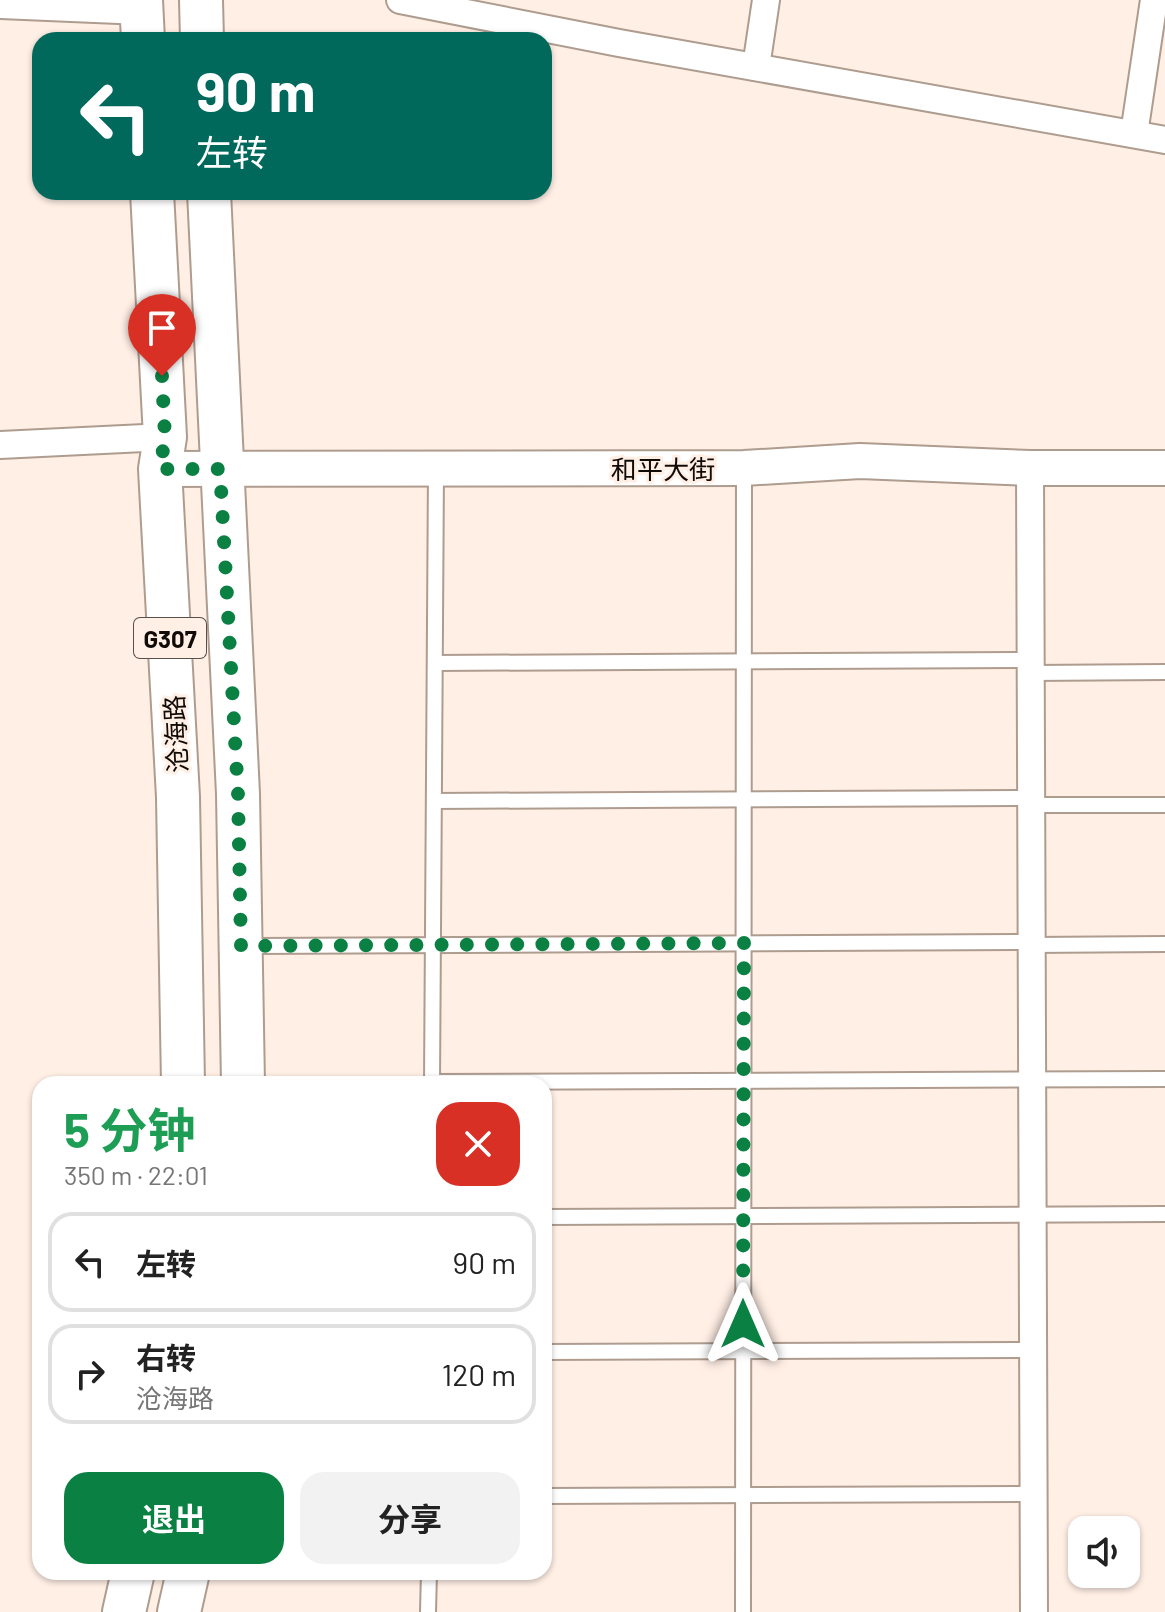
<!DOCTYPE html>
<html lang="zh">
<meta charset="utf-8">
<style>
body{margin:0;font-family:Barlow,"Noto Sans SC",sans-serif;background:#f2f2f2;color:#222;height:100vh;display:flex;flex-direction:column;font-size:30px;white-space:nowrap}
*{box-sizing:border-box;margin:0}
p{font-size:26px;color:#767676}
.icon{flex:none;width:44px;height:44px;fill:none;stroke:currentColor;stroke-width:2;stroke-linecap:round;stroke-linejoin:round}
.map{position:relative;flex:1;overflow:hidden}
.side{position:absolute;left:32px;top:1076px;width:520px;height:504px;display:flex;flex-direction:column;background:#fff;border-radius:24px;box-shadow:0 2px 6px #0004}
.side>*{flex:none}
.guide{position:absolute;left:32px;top:32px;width:520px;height:168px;border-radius:24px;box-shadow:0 2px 6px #0004;background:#00695c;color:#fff;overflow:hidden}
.fabs{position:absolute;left:1068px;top:1516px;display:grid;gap:16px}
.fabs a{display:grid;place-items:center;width:72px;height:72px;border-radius:16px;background:#fff;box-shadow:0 2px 6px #0004;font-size:40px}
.pin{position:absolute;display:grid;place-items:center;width:68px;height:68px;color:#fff;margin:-82px -34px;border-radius:50% 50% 50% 0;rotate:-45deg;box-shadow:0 0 8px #0007}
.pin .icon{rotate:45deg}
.me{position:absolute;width:88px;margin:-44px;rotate:0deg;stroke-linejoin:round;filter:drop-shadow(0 0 6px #0008)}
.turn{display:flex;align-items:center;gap:28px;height:168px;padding:0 32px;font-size:36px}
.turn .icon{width:104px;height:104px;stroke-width:2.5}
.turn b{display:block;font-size:56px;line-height:68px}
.round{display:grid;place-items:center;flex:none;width:84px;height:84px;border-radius:24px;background:#f2f2f2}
.overview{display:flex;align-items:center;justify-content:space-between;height:136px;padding:0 32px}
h1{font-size:48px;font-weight:700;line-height:60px;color:#1e9e55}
.button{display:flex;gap:16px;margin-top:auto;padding:16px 32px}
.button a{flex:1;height:92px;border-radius:24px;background:#0b8043;color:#fff;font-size:32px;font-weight:700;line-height:92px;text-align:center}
.button a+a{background:#f2f2f2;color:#222}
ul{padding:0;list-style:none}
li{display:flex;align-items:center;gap:24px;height:100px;margin:0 16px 12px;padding:0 16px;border:4px solid #e0e0e0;border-radius:24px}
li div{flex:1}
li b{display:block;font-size:30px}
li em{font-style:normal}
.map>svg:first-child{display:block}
</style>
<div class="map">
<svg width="1165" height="1612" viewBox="0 0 1165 1612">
<rect width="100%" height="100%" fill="#ffefe5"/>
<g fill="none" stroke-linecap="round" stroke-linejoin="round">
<defs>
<g id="service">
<path d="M435,663L1030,660"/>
<path d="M1030,673L1165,672"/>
<path d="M434,801L1031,798"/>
<path d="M1031,805H1165"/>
<path d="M1031,945L1165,944"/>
<path d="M244,946L1032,942"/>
<path d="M432,1082L1165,1079"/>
<path d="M432,1084L436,469"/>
<path d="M544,1217L1165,1214"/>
<path d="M544,1352L1033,1350"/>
<path d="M544,1496L1033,1494"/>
<path d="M428,1612L429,1572"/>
<path d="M743,1612L744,468"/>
</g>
<g id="minor">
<path d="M400,0L619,43L1165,140"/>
<path d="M0,5L142,11"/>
<path d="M756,67L766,0"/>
<path d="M1134,134L1154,0"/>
<path d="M0,445L165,437"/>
<path d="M1030,468L1034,1612"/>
</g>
<path id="tertiary" d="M160,469L744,468L860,461L1030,468H1165"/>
<g id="primary">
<path d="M141,0L143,40"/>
<path d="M201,0L202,40"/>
<path d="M152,192L165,437L160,469L178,797L183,1084"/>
<path d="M209,192L238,794L243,1084"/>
<path d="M124,1612L133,1572"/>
<path d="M179,1612L188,1572"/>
</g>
</defs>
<use href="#service" stroke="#ae9c8f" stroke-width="18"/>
<use href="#minor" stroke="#ae9c8f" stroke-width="30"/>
<use href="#tertiary" stroke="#ae9c8f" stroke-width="38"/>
<use href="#primary" stroke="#ae9c8f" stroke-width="46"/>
<use href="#service" stroke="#fff" stroke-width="14"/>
<use href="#minor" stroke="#fff" stroke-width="26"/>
<use href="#tertiary" stroke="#fff" stroke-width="34"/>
<use href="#primary" stroke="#fff" stroke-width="42"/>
</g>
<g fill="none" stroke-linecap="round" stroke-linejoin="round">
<path stroke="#0b8043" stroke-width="14" stroke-dasharray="0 25.2" d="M162,376L165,437L160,469H220L238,794L241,946L744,943L743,1324"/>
</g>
<g text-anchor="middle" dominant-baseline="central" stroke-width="6" stroke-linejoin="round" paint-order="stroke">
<rect fill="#ffefe5" stroke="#584f4a" stroke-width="2" x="134" y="618" width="72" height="40" rx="6"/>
<g font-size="24" font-weight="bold" fill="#110b07">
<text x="170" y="638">G307</text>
</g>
<g font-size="26" fill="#110b07" stroke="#ffefe5">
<text x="663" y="468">和平大街</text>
<text transform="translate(175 734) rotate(-93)">沧海路</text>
</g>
</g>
</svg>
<div class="fabs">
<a><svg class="icon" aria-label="sound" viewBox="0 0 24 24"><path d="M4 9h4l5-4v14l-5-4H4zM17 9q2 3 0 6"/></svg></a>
</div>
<div class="pin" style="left:162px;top:376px;background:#d93025"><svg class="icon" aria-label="arrive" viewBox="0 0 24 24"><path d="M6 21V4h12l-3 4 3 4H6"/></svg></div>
<svg class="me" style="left:743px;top:1324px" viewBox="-20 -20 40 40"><path d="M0-17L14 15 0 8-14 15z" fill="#0b8043" stroke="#fff" stroke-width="4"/></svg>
<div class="guide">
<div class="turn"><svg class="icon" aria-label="left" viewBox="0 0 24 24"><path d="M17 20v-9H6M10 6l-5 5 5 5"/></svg><div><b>90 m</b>左转</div></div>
</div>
<section class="side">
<div class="overview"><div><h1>5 分钟</h1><p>350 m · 22:01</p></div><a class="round" style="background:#d93025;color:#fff"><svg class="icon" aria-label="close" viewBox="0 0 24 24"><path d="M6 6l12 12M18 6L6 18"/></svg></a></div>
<ul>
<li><svg class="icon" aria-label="left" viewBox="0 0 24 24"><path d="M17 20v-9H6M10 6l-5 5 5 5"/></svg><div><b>左转</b></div><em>90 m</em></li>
<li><svg class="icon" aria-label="right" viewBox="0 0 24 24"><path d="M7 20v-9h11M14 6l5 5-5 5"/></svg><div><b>右转</b><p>沧海路</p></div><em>120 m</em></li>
</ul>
<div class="button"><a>退出</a><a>分享</a></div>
</section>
</div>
